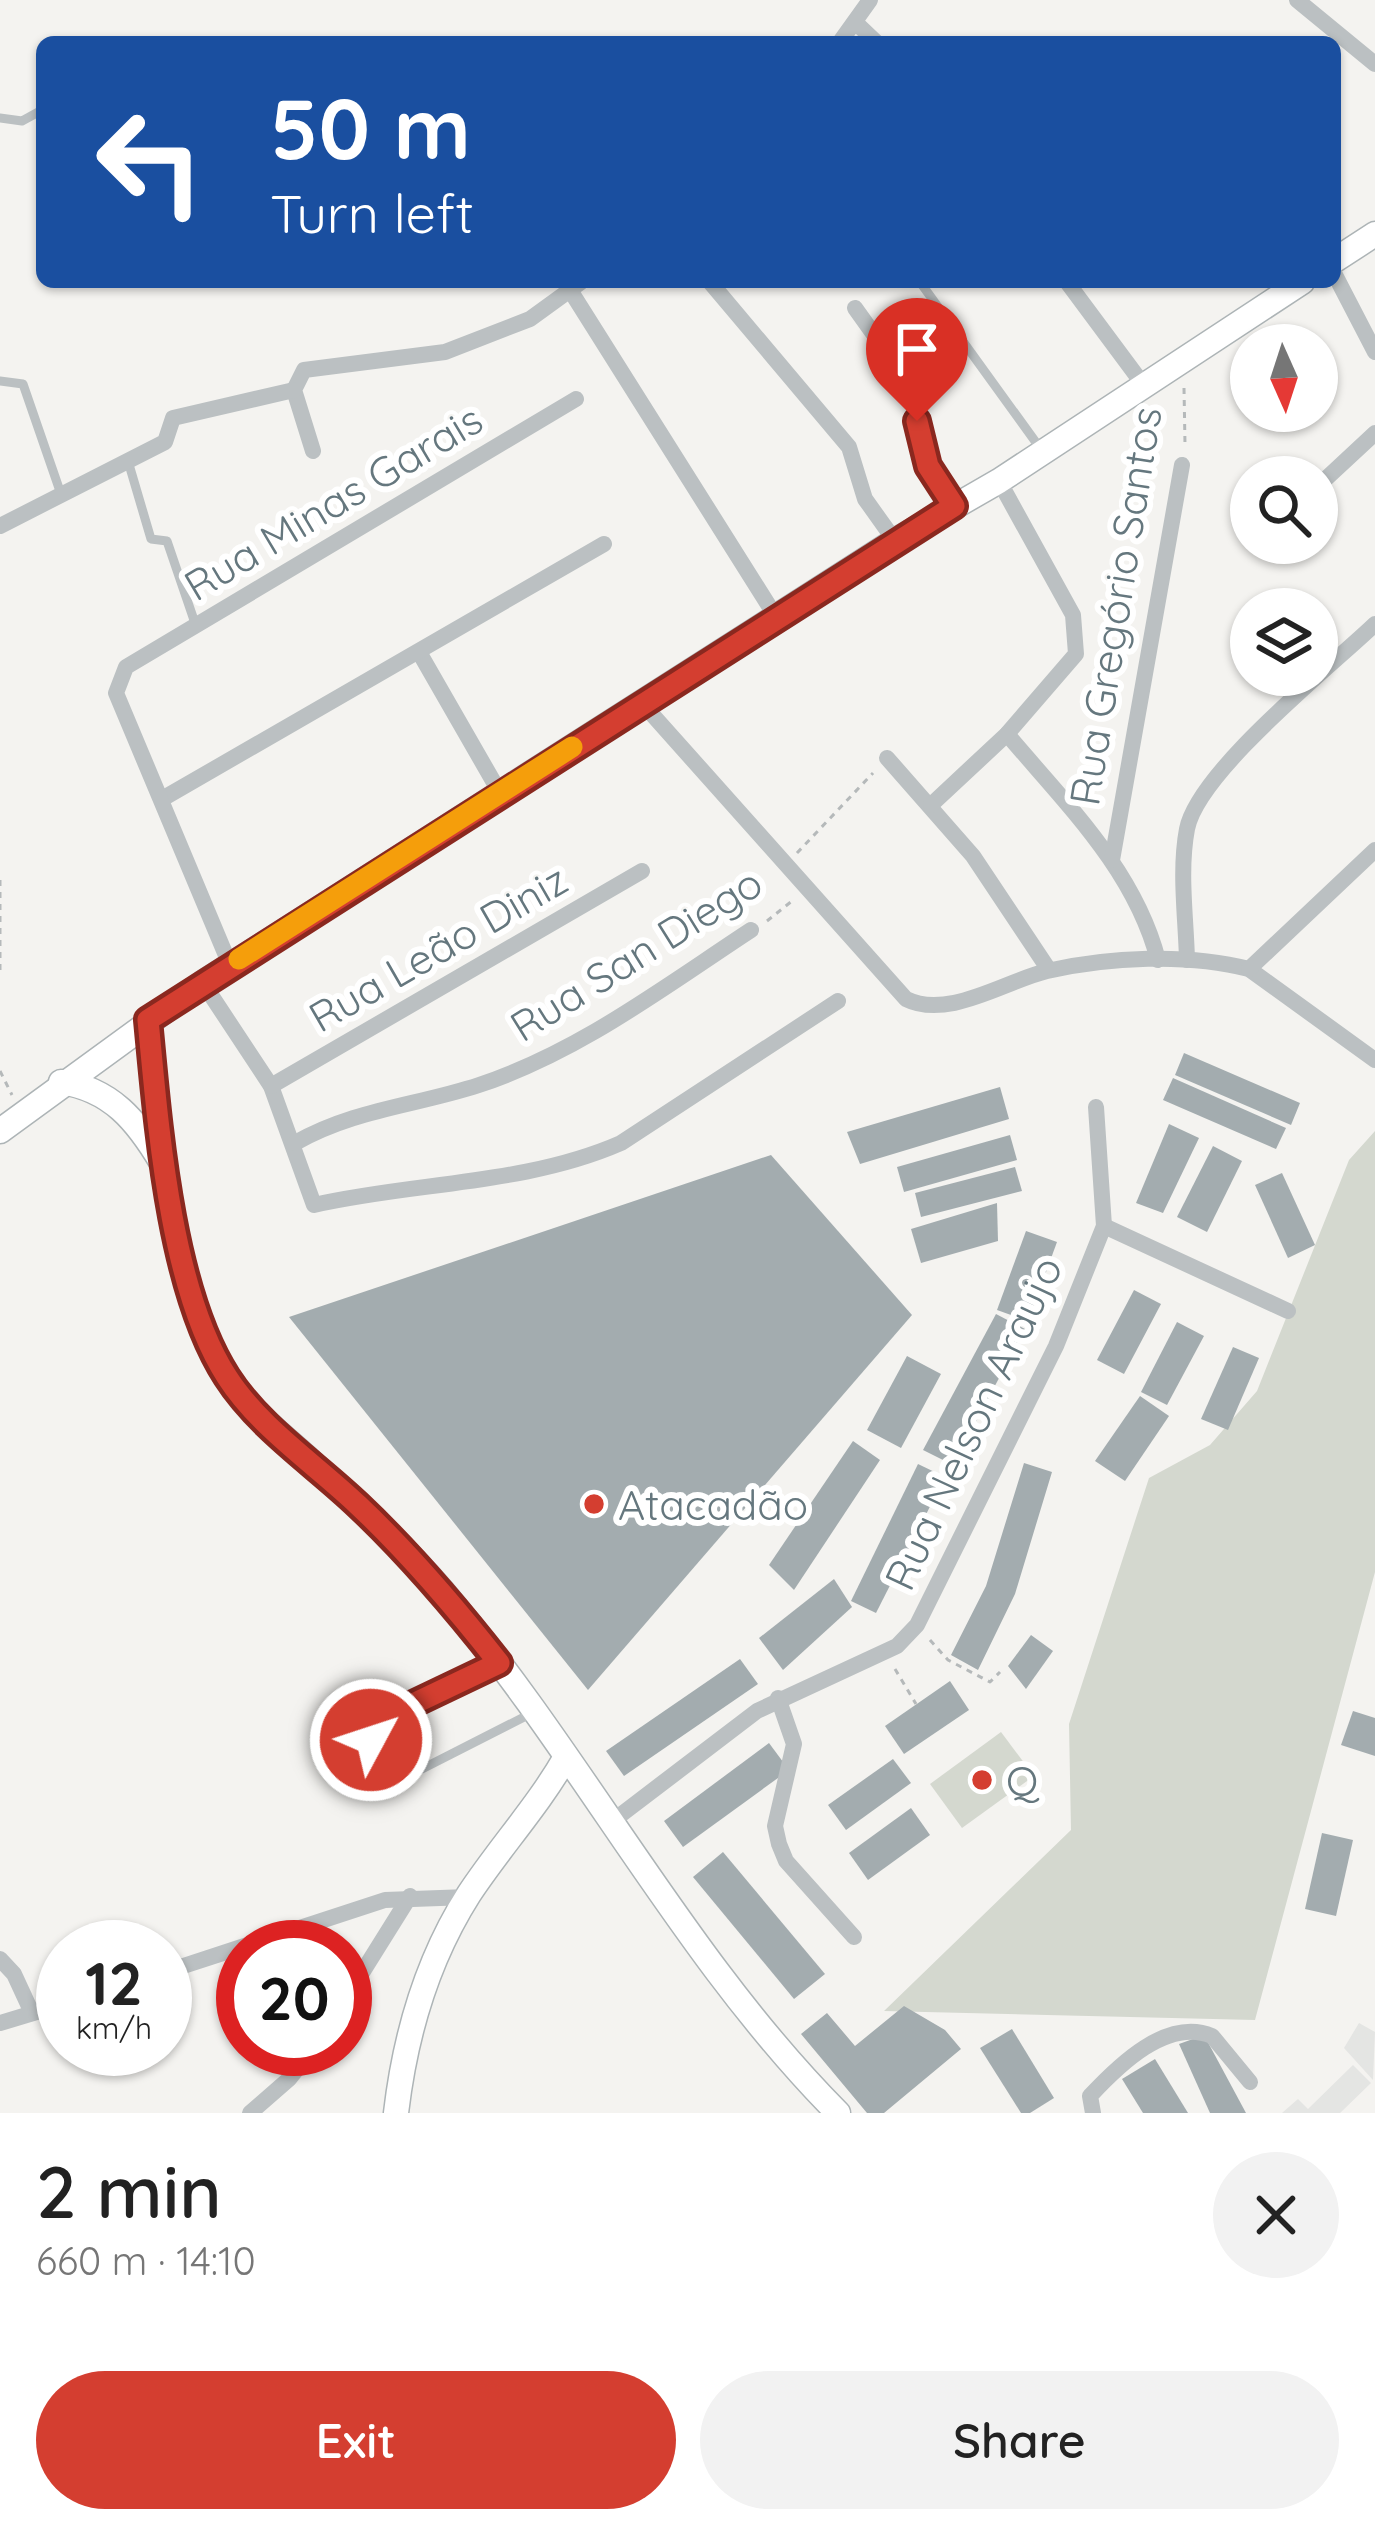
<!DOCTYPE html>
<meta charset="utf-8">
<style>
body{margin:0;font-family:Quicksand,sans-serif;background:#f2f2f2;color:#222;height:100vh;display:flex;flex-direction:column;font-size:45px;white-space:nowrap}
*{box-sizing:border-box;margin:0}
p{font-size:39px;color:#767676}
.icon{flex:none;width:66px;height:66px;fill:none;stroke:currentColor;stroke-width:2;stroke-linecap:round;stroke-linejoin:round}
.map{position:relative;height:2113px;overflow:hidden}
.panel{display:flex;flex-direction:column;background:#fff;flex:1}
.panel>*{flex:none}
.guide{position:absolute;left:36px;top:36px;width:1305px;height:252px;border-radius:18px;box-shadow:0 3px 9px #0004;background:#1a4fa0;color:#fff;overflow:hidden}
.needle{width:78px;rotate:177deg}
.buttons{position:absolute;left:1230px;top:324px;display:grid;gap:24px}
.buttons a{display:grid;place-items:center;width:108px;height:108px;border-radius:50%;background:#fff;box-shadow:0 3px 9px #0004;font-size:60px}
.speed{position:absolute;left:36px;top:1920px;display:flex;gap:24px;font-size:60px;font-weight:700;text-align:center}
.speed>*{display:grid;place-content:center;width:156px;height:156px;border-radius:50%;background:#fff;box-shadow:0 3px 9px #0004;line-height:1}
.speed small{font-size:30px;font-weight:400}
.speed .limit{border:18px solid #d22;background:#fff;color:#111}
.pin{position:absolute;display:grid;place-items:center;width:102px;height:102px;color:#fff;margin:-123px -51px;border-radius:50% 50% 50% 0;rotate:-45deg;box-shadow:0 0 12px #0007}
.pin .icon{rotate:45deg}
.me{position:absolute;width:132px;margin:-66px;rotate:50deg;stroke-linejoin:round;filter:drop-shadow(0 0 9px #0008)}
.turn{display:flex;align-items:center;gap:42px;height:252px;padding:0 36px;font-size:54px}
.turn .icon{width:156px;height:156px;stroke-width:2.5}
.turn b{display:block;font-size:84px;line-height:102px}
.round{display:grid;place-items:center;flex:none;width:126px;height:126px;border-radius:63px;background:#f2f2f2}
.overview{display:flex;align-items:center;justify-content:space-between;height:204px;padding:0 36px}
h1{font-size:72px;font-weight:600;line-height:90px}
.cta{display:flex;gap:24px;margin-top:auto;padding:24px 36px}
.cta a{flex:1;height:138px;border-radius:72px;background:#d43e30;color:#fff;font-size:48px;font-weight:600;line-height:138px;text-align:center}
.cta a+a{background:#f2f2f2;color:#222}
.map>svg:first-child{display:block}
</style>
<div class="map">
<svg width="1375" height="2113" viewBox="0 0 1375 2113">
<rect width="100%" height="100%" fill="#f4f3f0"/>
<g fill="#e4e5e3">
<path d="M1359,2023L1375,2032L1373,2080L1344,2048Z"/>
<path d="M1353,2065L1371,2083L1340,2113H1282L1298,2099L1308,2109Z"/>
</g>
<g fill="#d4d8cf">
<path d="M1375,1131V1572L1255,2020L884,2011L1071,1830L1069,1724L1149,1478L1210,1445L1257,1391L1349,1160Z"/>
<path d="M1001,1732L1034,1776L962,1828L930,1784Z"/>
</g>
<g fill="#a3acaf">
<path d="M1184,1053L1300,1103L1291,1125L1175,1075Z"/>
<path d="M1173,1078L1286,1128L1276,1149L1163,1100Z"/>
<path d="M1000,1087L1009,1119L860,1164L847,1132Z"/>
<path d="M1169,1124L1199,1138L1163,1213L1136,1203Z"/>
<path d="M1010,1135L1017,1160L904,1192L897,1167Z"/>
<path d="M1213,1146L1242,1161L1207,1232L1177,1217Z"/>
<path d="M771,1155L912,1315L588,1690L289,1317Z"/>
<path d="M1015,1167L1022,1191L921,1217L915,1193Z"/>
<path d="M1282,1173L1315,1245L1288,1258L1255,1185Z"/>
<path d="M997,1203L998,1241L921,1263L911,1229Z"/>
<path d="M1026,1231L1057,1242L1028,1321L997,1310Z"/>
<path d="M1134,1290L1161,1304L1124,1374L1097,1360Z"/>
<path d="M996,1314L1025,1329L953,1465L923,1450Z"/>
<path d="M1177,1322L1204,1336L1167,1405L1141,1392Z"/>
<path d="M1233,1347L1259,1358L1228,1430L1201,1419Z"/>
<path d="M907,1356L941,1374L901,1448L867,1430Z"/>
<path d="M1140,1396L1169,1416L1125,1481L1095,1461Z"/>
<path d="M853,1441L880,1460L794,1590L769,1565Z"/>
<path d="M1024,1463L1052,1472L1015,1594L978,1670L951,1655L986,1586Z"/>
<path d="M918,1464L945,1477L876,1613L851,1601Z"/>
<path d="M834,1579L852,1607L783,1670L759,1638Z"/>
<path d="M1031,1635L1053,1651L1026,1689L1008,1666Z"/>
<path d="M740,1659L758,1684L624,1776L606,1751Z"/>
<path d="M950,1681L969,1710L904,1754L885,1726Z"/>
<path d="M1353,1711L1375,1718V1756L1341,1745Z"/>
<path d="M769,1743L789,1770L683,1847L664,1821Z"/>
<path d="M893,1759L911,1783L846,1830L828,1805Z"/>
<path d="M911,1808L930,1835L868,1880L849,1853Z"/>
<path d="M1322,1833L1353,1840L1336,1916L1305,1909Z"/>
<path d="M723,1852L825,1974L794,1999L693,1877Z"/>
<path d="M904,2006L945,2030L961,2049L884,2113H867L801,2034L827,2013L855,2046Z"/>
<path d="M1012,2029L1054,2098L1030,2113H1021L980,2048Z"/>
<path d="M1204,2035L1246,2113H1210L1179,2044Z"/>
<path d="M1155,2059L1188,2113H1143L1122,2079Z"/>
</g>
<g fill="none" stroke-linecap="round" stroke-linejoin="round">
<defs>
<g id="secondary">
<path d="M1335,260L1375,234"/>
<path d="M148,1020C157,1129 168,1269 220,1366C240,1403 276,1430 307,1458C353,1501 402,1544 443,1592C584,1759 684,1958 838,2113"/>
<path d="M61,1082C111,1089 137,1121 162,1163"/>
<path d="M0,1131L203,983L895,541L999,481L1302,282"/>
<path d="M396,2113C405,2036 427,1960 469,1894C500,1847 538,1806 566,1757"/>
</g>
</defs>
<use href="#secondary" stroke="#adb4b6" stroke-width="27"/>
<g stroke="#b5b9ba" stroke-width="3" stroke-dasharray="6 6" stroke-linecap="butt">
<path d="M1184,388L1185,444"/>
<path d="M797,853L873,773"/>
<path d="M0,880V973"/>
<path d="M767,921L792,901"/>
<path d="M0,1071L12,1095"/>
<path d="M930,1640L948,1660L990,1682L1000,1672"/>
<path d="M895,1669L916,1704"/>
</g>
<g stroke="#bbc0c2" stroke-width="9">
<path d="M0,118L22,121L42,110"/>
<path d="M920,282L1040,448"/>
<path d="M0,381L23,384L61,494"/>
<path d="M128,461L151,539L167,541L196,626"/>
<path d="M494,1665L378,1722L372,1740L387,1771L414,1773L530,1714"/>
</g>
<g stroke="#bbc0c2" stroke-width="16">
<path d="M1297,0L1375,64"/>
<path d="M855,22L876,42"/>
<path d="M840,42L870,0"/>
<path d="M1335,275L1375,352"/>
<path d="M710,282L849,447L865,499L895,541"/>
<path d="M1067,282L1145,387"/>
<path d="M570,290L776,617"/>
<path d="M855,308L900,371L913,397L928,466L954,506"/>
<path d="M313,451L294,390L304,370L445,352L530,319L581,282"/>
<path d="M1317,487L1375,433"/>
<path d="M0,526L165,442L173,418L294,390"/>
<path d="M419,652L500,793"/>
<path d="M642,703L906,999C948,1020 1005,981 1047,971C1108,957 1188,953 1249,969L1375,1060"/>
<path d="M1007,734C1065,803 1135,870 1158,960"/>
<path d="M887,758L973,856L1049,970"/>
<path d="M162,799L604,544"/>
<path d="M931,805L1007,734L1076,654L1073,615L999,481"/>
<path d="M1112,860L1182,465"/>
<path d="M1187,960C1186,918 1179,871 1187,829C1198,772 1330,667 1375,624"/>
<path d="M230,965L116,693L126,667L576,399"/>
<path d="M1249,969L1375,850"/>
<path d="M203,983L271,1086L314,1205C415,1182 525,1185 621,1143L838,1001"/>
<path d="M271,1086L642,871"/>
<path d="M295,1143C355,1109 415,1106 479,1085C579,1052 664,987 751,930"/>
<path d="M1104,1226L1288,1311"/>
<path d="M778,1698L794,1744L775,1826L779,1844L786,1861L854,1937"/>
<path d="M614,1820L757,1711L897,1646L917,1625L1056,1346L1104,1226L1096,1107"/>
<path d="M0,1959L14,1974L32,2013"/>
<path d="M165,1972L385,1900L468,1897"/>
<path d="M345,2000L410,1896"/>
<path d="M0,2023L63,2004"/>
<path d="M250,2113L289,2079L313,2049"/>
<path d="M1093,2113L1090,2096C1118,2066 1167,2017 1212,2036L1250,2082"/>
</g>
<use href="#secondary" stroke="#fff" stroke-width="24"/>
</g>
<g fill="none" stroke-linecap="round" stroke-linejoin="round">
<defs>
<path id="route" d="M371,1740L373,1729L388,1716L499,1663C455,1607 410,1554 358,1505C315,1464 259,1427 227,1377C170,1289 158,1124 148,1020L954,506L928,466L917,421"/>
</defs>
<use href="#route" stroke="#8a281f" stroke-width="30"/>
<use href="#route" stroke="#d43e30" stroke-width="21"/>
<path stroke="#f59e0b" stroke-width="21" d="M239,959L572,747"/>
</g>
<g fill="#d43e30" stroke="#fff" stroke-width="4.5">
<circle cx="594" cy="1504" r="12"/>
<circle cx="982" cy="1780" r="12"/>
</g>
<g text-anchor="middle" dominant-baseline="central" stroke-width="12" stroke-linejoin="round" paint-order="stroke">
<g font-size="42" fill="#65777e" stroke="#fff">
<text transform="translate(333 502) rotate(-31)">Rua Minas Garais</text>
<text transform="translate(1115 606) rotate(-81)">Rua Gregório Santos</text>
<text transform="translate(438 948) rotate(-30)">Rua Leão Diniz</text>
<text transform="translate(636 954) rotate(-32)">Rua San Diego</text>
<text transform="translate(973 1423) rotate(-65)">Rua Nelson Araujo</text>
</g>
<g font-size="42" fill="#65777e" stroke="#fff" text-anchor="start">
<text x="618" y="1504">Atacadão</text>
<text x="1006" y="1780">Q</text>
</g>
</g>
</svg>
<div class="buttons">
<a><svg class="needle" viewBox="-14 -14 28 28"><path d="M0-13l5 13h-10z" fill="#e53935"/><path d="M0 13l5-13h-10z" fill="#767676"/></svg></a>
<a><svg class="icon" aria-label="search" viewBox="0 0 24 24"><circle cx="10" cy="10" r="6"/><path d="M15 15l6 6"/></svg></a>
<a><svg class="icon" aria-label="layers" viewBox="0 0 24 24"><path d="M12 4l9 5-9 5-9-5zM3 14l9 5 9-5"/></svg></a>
</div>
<div class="speed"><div>12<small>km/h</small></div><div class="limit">20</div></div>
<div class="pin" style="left:917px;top:421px;background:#d93025"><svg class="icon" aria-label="arrive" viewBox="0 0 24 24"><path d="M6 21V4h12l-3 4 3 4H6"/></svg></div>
<svg class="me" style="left:371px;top:1740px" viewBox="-20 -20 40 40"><circle r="17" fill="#d43e30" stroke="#fff" stroke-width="3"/><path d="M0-11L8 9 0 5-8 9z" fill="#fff"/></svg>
<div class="guide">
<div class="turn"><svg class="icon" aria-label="left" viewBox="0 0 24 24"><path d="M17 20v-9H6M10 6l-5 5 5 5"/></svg><div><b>50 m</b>Turn left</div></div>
</div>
</div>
<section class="panel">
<div class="overview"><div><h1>2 min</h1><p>660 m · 14:10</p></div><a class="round"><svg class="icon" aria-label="close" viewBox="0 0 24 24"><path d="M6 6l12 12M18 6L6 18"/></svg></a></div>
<div class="cta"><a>Exit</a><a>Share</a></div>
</section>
